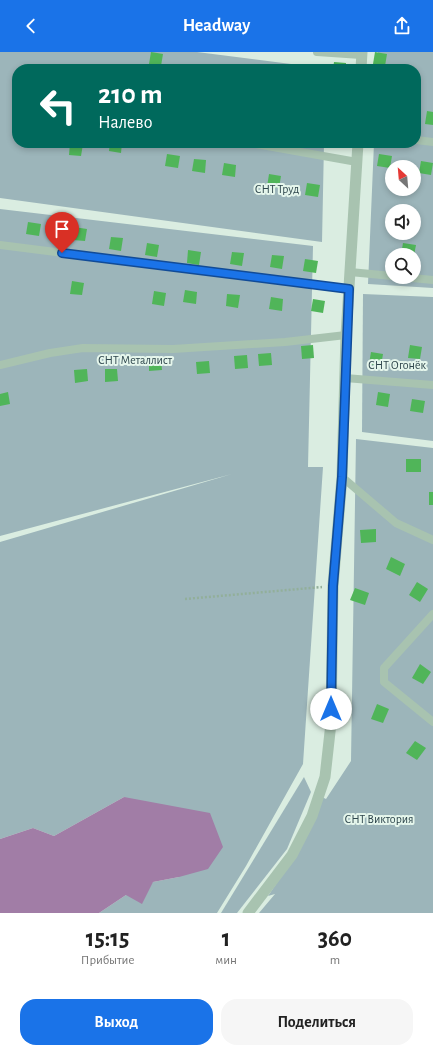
<!DOCTYPE html>
<html lang="ru">
<meta charset="utf-8">
<style>
body{margin:0;font-family:"Alegreya Sans",sans-serif;background:#f6f6f6;color:#222;height:100vh;display:flex;flex-direction:column;font-size:15px;white-space:nowrap}
*{box-sizing:border-box;margin:0}
p{font-size:13px;color:#767676}
.icon{flex:none;width:22px;height:22px;fill:none;stroke:currentColor;stroke-width:2;stroke-linecap:round;stroke-linejoin:round}
.map{position:relative;height:861px;overflow:hidden}
.drawer{display:flex;flex-direction:column;background:#fff;flex:1}
.drawer>*{flex:none}
.top-card{position:absolute;left:12px;top:12px;width:409px;height:84px;border-radius:16px;box-shadow:0 2px 6px #0003;background:#00695c;color:#fff;overflow:hidden}
.needle{width:26px;rotate:334deg}
.controls{position:absolute;left:385px;top:108px;display:grid;gap:8px}
.controls a{display:grid;place-items:center;width:36px;height:36px;border-radius:50%;background:#fff;box-shadow:0 2px 6px #0003;font-size:20px}
.pin{position:absolute;display:grid;place-items:center;width:34px;height:34px;color:#fff;margin:-41px -17px;border-radius:50% 50% 50% 0;rotate:-45deg;box-shadow:0 0 4px #0007}
.pin .icon{rotate:45deg}
.me{position:absolute;width:44px;margin:-22px;rotate:0deg;stroke-linejoin:round;filter:drop-shadow(0 0 3px #0008)}
.turn{display:flex;align-items:center;gap:14px;height:84px;padding:0 20px;font-size:18px}
.turn .icon{width:52px;height:52px;stroke-width:2.5}
.turn b{display:block;font-size:28px;line-height:34px}
.eta{display:flex;justify-content:space-evenly;align-items:center;height:68px;text-align:center}
.eta b{font-size:24px;font-weight:700;line-height:28px}
.cta{display:flex;gap:8px;margin-top:auto;padding:8px 20px}
.cta a{flex:1;height:46px;border-radius:16px;background:#1a73e8;color:#fff;font-size:16px;font-weight:700;line-height:46px;text-align:center}
.cta a+a{background:#f6f6f6;color:#222}
header{display:flex;justify-content:space-between;align-items:center;height:52px;padding:0 20px;background:#1a73e8;color:#fff;font-size:18px;font-weight:700}
.map>svg:first-child{display:block}
</style>
<header><svg class="icon" aria-label="back" viewBox="0 0 24 24"><path d="M15 5l-7 7 7 7"/></svg>Headway<svg class="icon" aria-label="share" viewBox="0 0 24 24"><path d="M12 15V3M7 8l5-5 5 5M5 13v7h14v-7"/></svg></header>
<div class="map">
<svg width="433" height="861" viewBox="0 0 433 861">
<rect width="100%" height="100%" fill="#daede1"/>
<g fill="#9cb5ba" fill-rule="evenodd">
<path d="M0,0H197L322,16L17,17V91H324L322,190L0,146Z"/>
<path d="M378,0H433V236L368,232L374,91H416V17H377ZM392,115H414V137H392ZM392,159H414V181H392ZM392,203H414V225H392Z"/>
<path d="M0,157L313,194L308,415H323L303,712L246,814L217,861H99L126,843L153,830L179,825L124,745L54,784L33,776L0,787V490L232,422L0,484Z"/>
<path d="M363,242L433,245V389L362,380Z"/>
<path d="M356,387L433,396V861H259L275,842L268,844L301,795L322,745L326,747L351,709Z"/>
<path d="M304,725L311,740L287,797L237,861H221Z"/>
</g>
<path fill="#a17da6" d="M124,745L210,761L223,795L208,817L179,825L153,830L142,852L126,843L99,861H0V787L33,776L54,784Z"/>
<g fill="#50b559">
<path d="M151,0L163,2L161,14L149,12Z"/>
<path d="M375,0L387,2L385,14L373,12Z"/>
<path d="M334,10L346,11V17H333Z"/>
<path d="M427,59L433,60V73L425,72Z"/>
<path d="M70,91L83,92L81,104L69,103Z"/>
<path d="M110,91H122L121,101L109,99Z"/>
<path d="M167,102L180,104L178,116L165,114Z"/>
<path d="M379,102L392,104L390,116L377,114Z"/>
<path d="M194,107L206,108L205,121L192,119Z"/>
<path d="M421,109L433,111L431,123L419,121Z"/>
<path d="M224,111L236,113L235,125L222,123Z"/>
<path d="M269,122L281,124L279,136L267,135Z"/>
<path d="M307,131L320,133L318,145L305,143Z"/>
<path d="M28,170L41,172L39,184L26,182Z"/>
<path d="M74,175L87,177L85,189L73,188Z"/>
<path d="M111,185L123,186L121,199L109,197Z"/>
<path d="M147,191L159,193L157,205L145,203Z"/>
<path d="M403,191L416,193L414,203H401Z"/>
<path d="M188,198L201,200L199,213L187,211Z"/>
<path d="M232,200L244,201L242,214L230,212Z"/>
<path d="M272,203L284,204L282,217L270,215Z"/>
<path d="M305,207L318,209L316,221L303,219Z"/>
<path d="M72,229L84,231L82,243L70,242Z"/>
<path d="M185,238L197,240L196,252L183,250Z"/>
<path d="M154,239L166,241L164,254L152,252Z"/>
<path d="M227,242L240,243L238,256L226,254Z"/>
<path d="M271,245L283,247L282,259L269,257Z"/>
<path d="M313,247L325,249L323,261L311,259Z"/>
<path d="M313,293L314,306L302,307L301,294Z"/>
<path d="M410,293L422,295L420,307L408,306Z"/>
<path d="M371,300L383,302L381,314L369,312Z"/>
<path d="M271,301L272,313L259,314L258,302Z"/>
<path d="M247,303L248,316L235,317L234,304Z"/>
<path d="M161,306L162,318L149,319V307Z"/>
<path d="M209,309L210,321L197,322L196,310Z"/>
<path d="M87,317L88,329L75,331L74,318Z"/>
<path d="M105,317H117L118,329L105,330Z"/>
<path d="M8,340L10,352L0,354V342Z"/>
<path d="M378,340L390,342L388,355L376,353Z"/>
<path d="M412,347L425,349L423,361L410,359Z"/>
<rect x="406" y="407" width="15" height="13"/>
<rect x="429" y="440" width="4" height="13"/>
<path d="M376,477V490L361,491L360,478Z"/>
<path d="M391,505L405,512L400,524L386,517Z"/>
<path d="M417,530L428,537L420,550L409,543Z"/>
<path d="M355,536L369,541L365,553L350,548Z"/>
<path d="M420,612L431,620L423,632L412,626Z"/>
<path d="M377,652L389,657L383,671L371,667Z"/>
<path d="M415,689L426,696L417,708L406,701Z"/>
</g>
<g fill="none" stroke-linecap="round" stroke-linejoin="round">
<path stroke="#92af9a" stroke-width="2.5" stroke-dasharray="2 2" stroke-linecap="butt" d="M185,547L322,535"/>
<g stroke="#a8c3b0" stroke-width="8">
<path d="M317,0L361,3"/>
<path d="M416,88L433,90"/>
<path d="M250,91L357,110"/>
<path d="M0,193L349,237"/>
<path d="M350,220L392,224"/>
<path d="M402,225L433,228"/>
<path d="M0,313L50,301L83,296L173,297L285,290L346,283"/>
<path d="M345,326L433,333"/>
<path d="M342,425L396,471L433,488"/>
<path d="M433,562L384,616V630L433,670"/>
</g>
<g stroke="#a8c3b0" stroke-width="11">
<path d="M361,17L362,0"/>
<path d="M248,861L292,803L312,764L325,725L331,671L333,534L342,425L346,283L358,91"/>
</g>
</g>
<g fill="none" stroke-linecap="round" stroke-linejoin="round">
<defs>
<path id="route" d="M62,201L349,237L342,425L333,534L331,657"/>
</defs>
<use href="#route" stroke="#114b97" stroke-width="10"/>
<use href="#route" stroke="#1a73e8" stroke-width="7"/>
</g>
<g text-anchor="middle" dominant-baseline="central" stroke-width="4" stroke-linejoin="round" paint-order="stroke">
<g font-size="12" fill="#2e464c" stroke="#e5f6ec">
<text x="277" y="137">СНТ Труд</text>
<text x="135" y="308">СНТ Металлист</text>
<text x="397" y="313">СНТ Огонёк</text>
<text x="379" y="767">СНТ Виктория</text>
</g>
</g>
</svg>
<div class="controls">
<a><svg class="needle" viewBox="-14 -14 28 28"><path d="M0-13l5 13h-10z" fill="#e53935"/><path d="M0 13l5-13h-10z" fill="#767676"/></svg></a>
<a><svg class="icon" aria-label="sound" viewBox="0 0 24 24"><path d="M4 9h4l5-4v14l-5-4H4zM17 9q2 3 0 6"/></svg></a>
<a><svg class="icon" aria-label="search" viewBox="0 0 24 24"><circle cx="10" cy="10" r="6"/><path d="M15 15l6 6"/></svg></a>
</div>
<div class="pin" style="left:62px;top:201px;background:#d93025"><svg class="icon" aria-label="arrive" viewBox="0 0 24 24"><path d="M6 21V4h12l-3 4 3 4H6"/></svg></div>
<svg class="me" style="left:331px;top:657px" viewBox="-20 -20 40 40"><circle r="19" fill="#fff"/><path d="M0-13L10 11 0 6-10 11z" fill="#1a73e8"/></svg>
<div class="top-card">
<div class="turn"><svg class="icon" aria-label="left" viewBox="0 0 24 24"><path d="M17 20v-9H6M10 6l-5 5 5 5"/></svg><div><b>210 m</b>Налево</div></div>
</div>
</div>
<section class="drawer">
<div class="eta">
<div><b>15:15</b><p>Прибытие</p></div>
<div><b>1</b><p>мин</p></div>
<div><b>360</b><p>m</p></div>
</div>
<div class="cta"><a>Выход</a><a>Поделиться</a></div>
</section>
